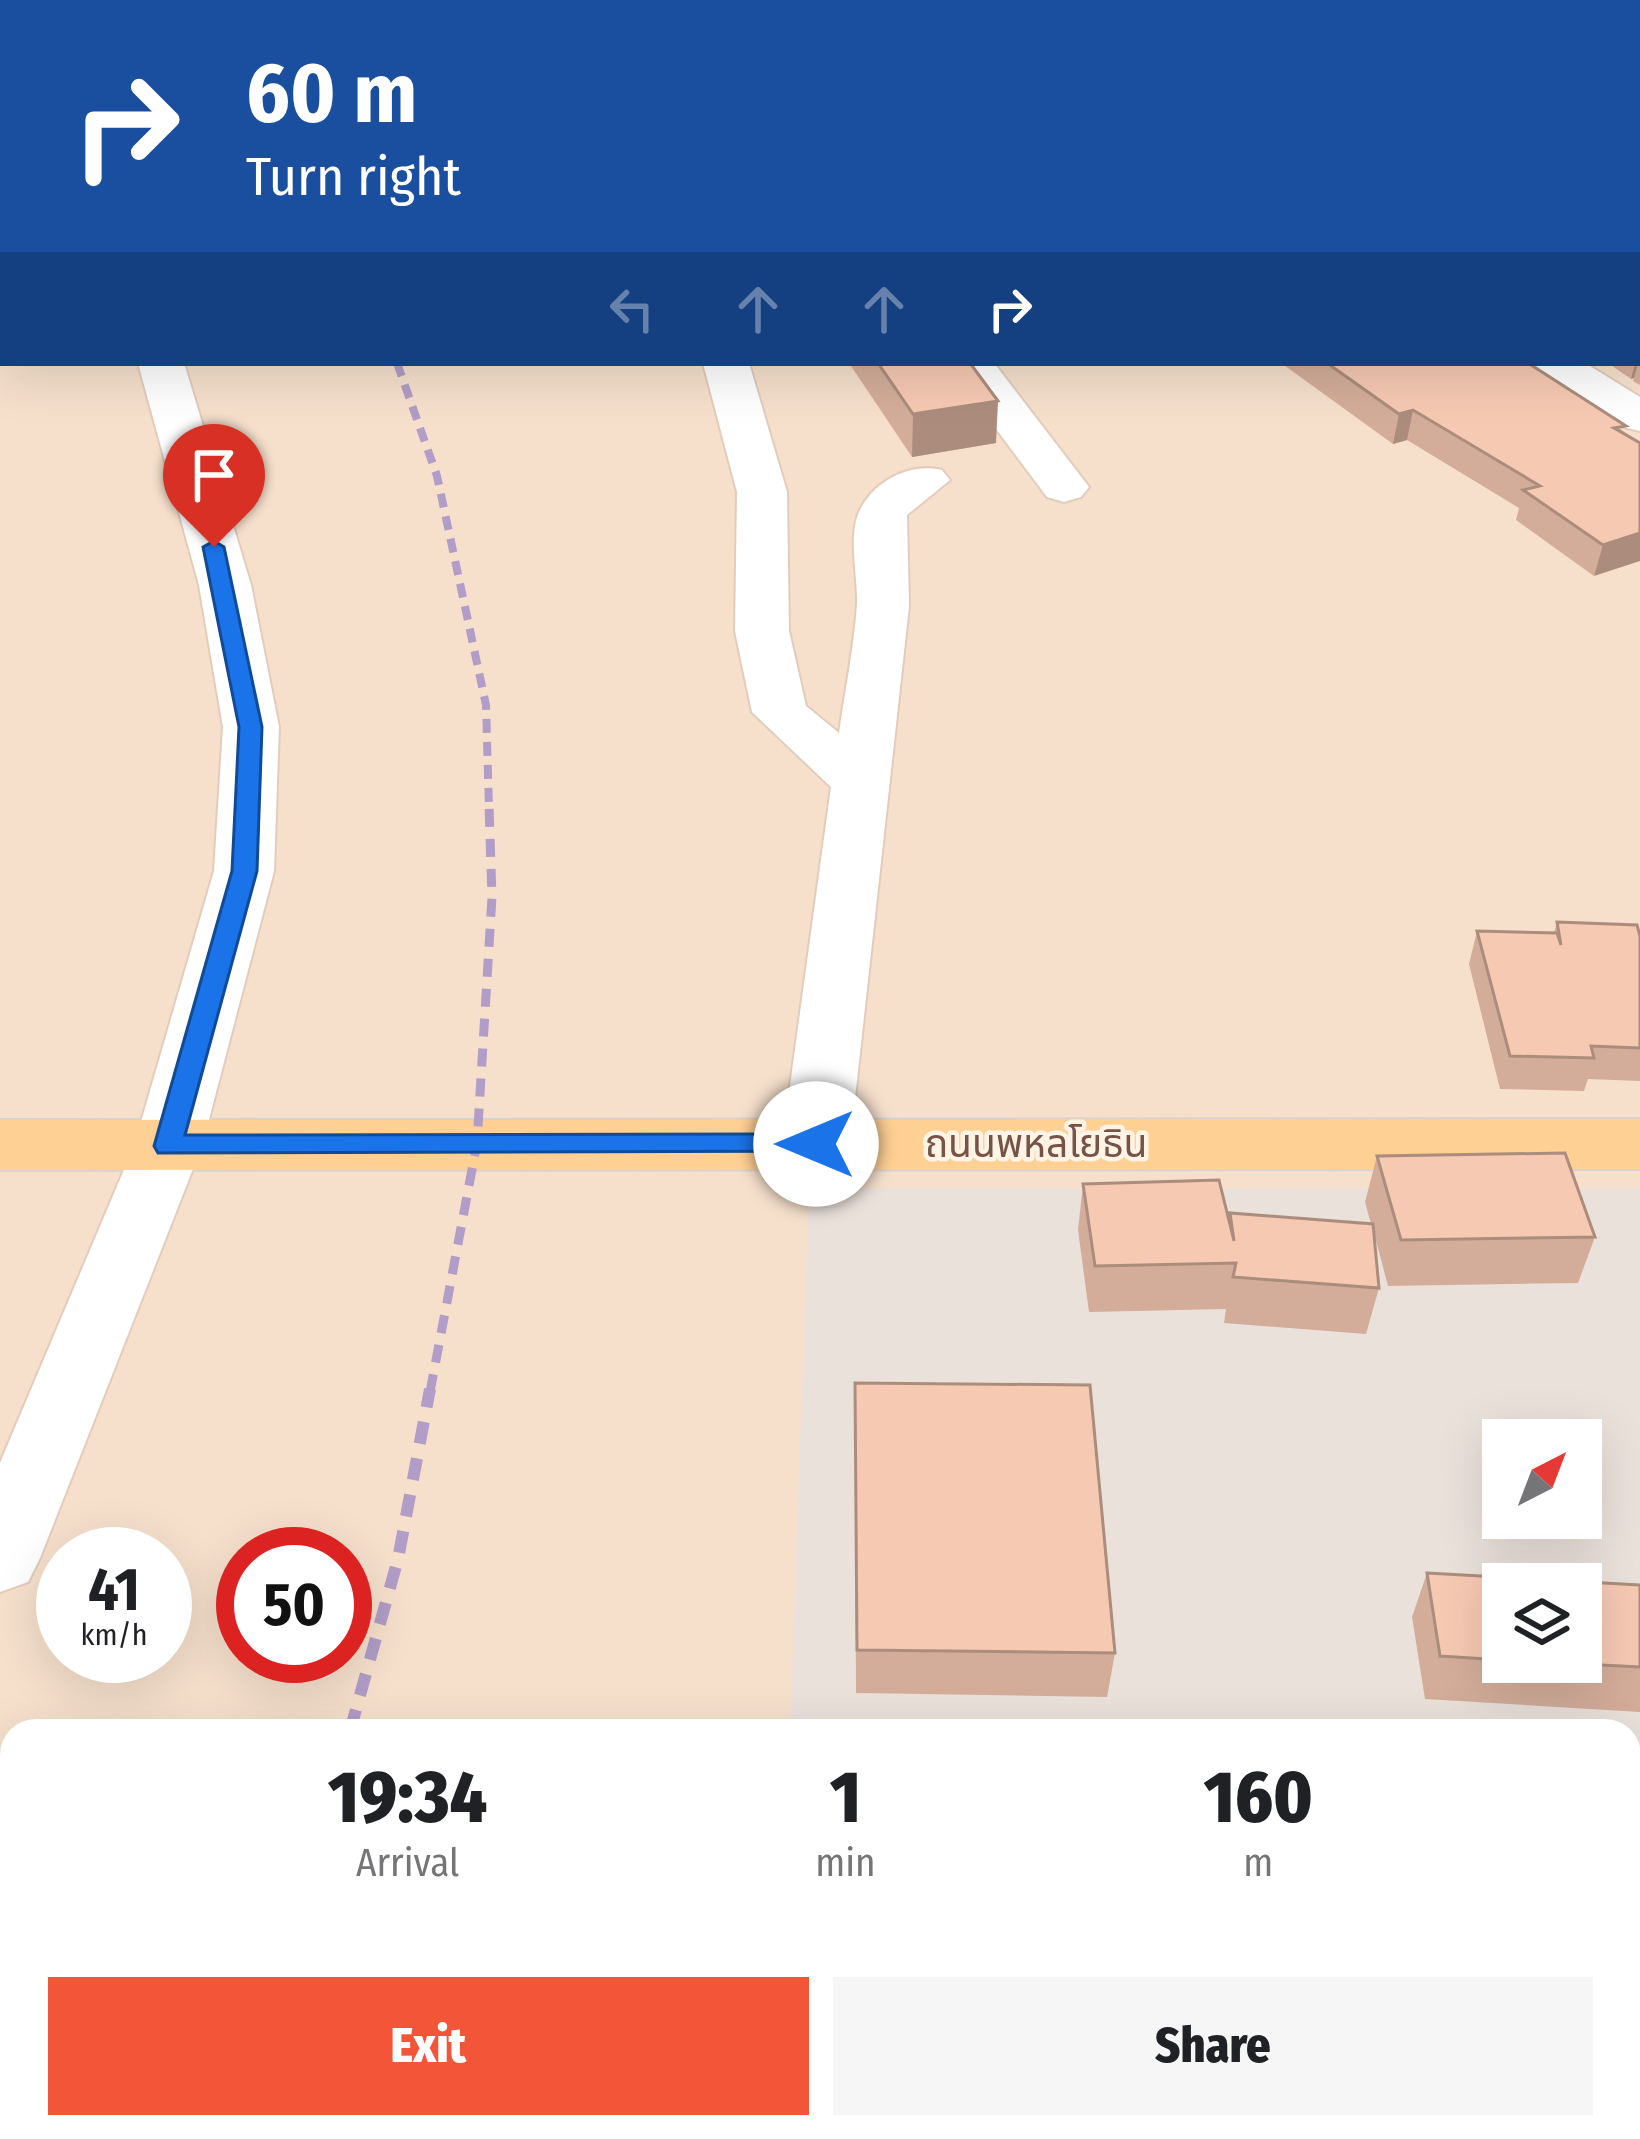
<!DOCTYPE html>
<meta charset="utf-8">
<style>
body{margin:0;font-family:"Fira Sans Condensed","Noto Sans Thai",sans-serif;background:#f6f6f6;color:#202124;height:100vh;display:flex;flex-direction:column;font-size:45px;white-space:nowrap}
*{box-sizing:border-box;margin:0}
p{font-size:39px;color:#757577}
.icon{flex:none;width:66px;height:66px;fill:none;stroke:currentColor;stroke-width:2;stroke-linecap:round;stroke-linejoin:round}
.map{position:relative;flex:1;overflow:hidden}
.panel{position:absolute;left:0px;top:1719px;width:1641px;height:420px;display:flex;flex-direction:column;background:#fff;border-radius:36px 36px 0 0;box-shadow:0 12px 48px #0002}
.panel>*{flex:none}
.hud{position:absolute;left:0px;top:0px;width:1641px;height:366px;box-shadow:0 12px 48px #0002;background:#1a4fa0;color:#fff;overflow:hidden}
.needle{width:78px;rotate:42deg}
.buttons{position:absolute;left:1482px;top:1419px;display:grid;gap:24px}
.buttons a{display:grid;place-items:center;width:120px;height:120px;border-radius:0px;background:#fff;box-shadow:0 12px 48px #0002;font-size:60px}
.speed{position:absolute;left:36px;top:1527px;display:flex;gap:24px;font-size:60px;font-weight:700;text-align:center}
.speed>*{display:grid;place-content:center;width:156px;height:156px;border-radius:50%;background:#fff;box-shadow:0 12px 48px #0002;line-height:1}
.speed small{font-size:30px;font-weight:400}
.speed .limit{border:18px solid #d22;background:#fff;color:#111}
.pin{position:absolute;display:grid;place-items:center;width:102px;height:102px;color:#fff;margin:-123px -51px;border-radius:50% 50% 50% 0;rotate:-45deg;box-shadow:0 0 12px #0007}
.pin .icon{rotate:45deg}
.me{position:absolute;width:132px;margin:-66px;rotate:270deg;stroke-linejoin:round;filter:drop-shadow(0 0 9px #0008)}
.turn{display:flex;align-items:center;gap:42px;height:252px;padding:0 48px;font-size:54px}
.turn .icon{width:156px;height:156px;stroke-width:2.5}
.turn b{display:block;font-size:84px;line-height:102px}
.lanes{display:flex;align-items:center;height:114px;padding:0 48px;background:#0003;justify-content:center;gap:60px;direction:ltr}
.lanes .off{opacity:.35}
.eta{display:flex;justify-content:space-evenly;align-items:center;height:204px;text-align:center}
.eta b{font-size:72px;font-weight:800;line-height:84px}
.primary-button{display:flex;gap:24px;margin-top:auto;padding:24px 48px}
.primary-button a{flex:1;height:138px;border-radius:0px;background:#f35538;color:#fff;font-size:48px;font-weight:800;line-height:138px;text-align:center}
.primary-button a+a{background:#f6f6f6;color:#202124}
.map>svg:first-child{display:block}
</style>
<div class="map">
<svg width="1640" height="2139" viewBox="0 0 1640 2139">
<rect width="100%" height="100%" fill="#feefde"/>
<path fill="#f6e0cc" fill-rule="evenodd" d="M0,0H1640V2139H0ZM3,3H1638V363H3ZM1503,1440H1581V1518H1503ZM63,1554H165V1656H63ZM243,1554H345V1656H243ZM1503,1584H1581V1662H1503ZM12,1731H1629V2127H12Z"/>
<path fill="#ebe1db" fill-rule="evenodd" d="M809,1188L1640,1189V2139H776V2127H1629V1731H790ZM1503,1440H1581V1518H1503ZM1503,1584H1581V1662H1503Z"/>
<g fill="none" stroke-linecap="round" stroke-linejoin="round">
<defs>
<g id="minor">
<path d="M38,0H74L75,3H39Z"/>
<path d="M507,0H543L544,3H508Z"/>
<path d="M674,0H710L712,3H676Z"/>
<path d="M1023,0H1061L1063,3H1025Z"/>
<rect x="1638" y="16" width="2" height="22"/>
<path d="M138,363H184L251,585L279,727L274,871L202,1146L40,1558L28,1582L0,1592V1463L134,1146L214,871L223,727L199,585Z"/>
<path d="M703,363H749L787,492L789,631L806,706L839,733C845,691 854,647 857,604C858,578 848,536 859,512C873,481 910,462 942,470L950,480L907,515L909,606L850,1144L840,1162L816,1169L792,1162L782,1144L831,787L752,712L735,631L737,492Z"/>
<path d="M947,363H994L1089,487L1081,497L1064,502L1047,497Z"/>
<path d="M1530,363H1585L1640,397V431L1623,427L1537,373Z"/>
</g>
<path id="major" d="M1640,1119V1169L0,1170V1120Z"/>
</defs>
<use href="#minor" stroke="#e4ccbd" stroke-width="4"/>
<use href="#major" stroke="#dbd2ce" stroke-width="4"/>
<use href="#minor" fill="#fff" fill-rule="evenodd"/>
<use href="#major" fill="#ffd094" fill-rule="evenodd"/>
<path stroke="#b19dc7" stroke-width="8" stroke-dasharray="14 9" stroke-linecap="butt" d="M397,363L437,476L486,705L489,809"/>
<path stroke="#b19dc7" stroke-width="9" stroke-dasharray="18 12" stroke-linecap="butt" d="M430,1392L477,1143L492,897L489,806"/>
<g stroke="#b19dc7" stroke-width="12" stroke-dasharray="22 15" stroke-linecap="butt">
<path d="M350,1731L398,1559L430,1389"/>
<path d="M236,2139L240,2127"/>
</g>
</g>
<g fill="#d4ad9a" fill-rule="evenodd">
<rect x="722" y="0" width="292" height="3"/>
<path d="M1071,0H1222L1203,3H1074Z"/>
<path d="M1274,0H1361L1365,3H1274Z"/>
<path d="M1638,212H1640V385L1633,381L1634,378L1631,379L1608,363H1638Z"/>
<path d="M849,363H970L996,443L912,457Z"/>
<path d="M1281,363H1528L1640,443L1594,576L1516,520L1519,508L1407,440L1393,444Z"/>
<path d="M1557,922L1640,936V1081L1588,1079L1584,1091L1500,1089L1469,964L1477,931L1554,933Z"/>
<path d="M1377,1156L1595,1237L1578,1283L1388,1286L1374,1233L1379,1288L1366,1334L1224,1323L1226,1309L1089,1312L1078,1230L1083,1184L1229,1221L1230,1213L1371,1224L1365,1202Z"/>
<path d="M855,1383L1115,1653L1107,1697L856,1693Z"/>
<path d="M1427,1573L1640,1585V1712L1425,1699L1412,1617ZM1503,1584L1581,1662H1503Z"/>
<path d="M1640,1884V2028L1636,2027L1629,2018V1892Z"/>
</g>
<g fill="#ac8d7d">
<path d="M609,0H669L643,3H609Z"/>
<path d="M960,0H1014V3H940Z"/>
<path d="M1094,0H1222L1203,3H1094Z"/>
<path d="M1640,149V183L1638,184V157Z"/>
<path d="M1639,349L1640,356L1634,378L1631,379L1635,363H1638Z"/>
<path d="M998,401L996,443L912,457L913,414Z"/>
<path d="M1413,410L1407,440L1393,444L1399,414Z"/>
<path d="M1640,533V561L1594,576L1603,545Z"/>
</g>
<g fill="#f6c9b3" stroke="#ac8d7d" stroke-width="3">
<path d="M409,0H460L462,3H410Z"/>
<path d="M751,0H960L940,3H754Z"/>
<path d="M1301,0H1361L1365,3H1305Z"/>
<path d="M1640,94V157L1638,158V95Z"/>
<path d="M1638,212H1640L1639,349L1638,348Z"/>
<path d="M878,363H970L998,401L913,414Z"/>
<path d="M1327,363H1528L1626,426L1614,428L1640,443V533L1603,545L1523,490L1540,486L1413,410L1399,414Z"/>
<path d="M1557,922L1637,925L1640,936V1048L1591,1046L1594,1058L1510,1056L1477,931L1557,933L1561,945Z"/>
<path d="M1565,1153L1595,1237L1401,1240L1377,1156Z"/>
<path d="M1219,1180L1234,1241L1230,1213L1373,1224L1379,1288L1233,1277L1236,1263L1095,1266L1083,1184Z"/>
<path d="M855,1383L1090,1385L1115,1653L857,1650Z"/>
<path d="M1427,1573L1640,1585V1667L1544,1662H1581V1584H1503V1660L1440,1656Z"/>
<path d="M1640,1884V1985L1629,1972V1892Z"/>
<path d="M833,2129L1048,2136V2139H832Z"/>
</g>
<path fill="#1a73e8" stroke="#114b97" stroke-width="3" d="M214,541L224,547L262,727L257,871L185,1135L816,1134L830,1144L826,1151L158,1153L154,1146L232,871L239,727L203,547Z"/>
<g text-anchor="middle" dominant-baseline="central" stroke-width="9" stroke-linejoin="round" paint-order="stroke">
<g font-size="39" fill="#765344" stroke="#fff3e6">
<text x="1036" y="1144">ถนนพหลโยธิน</text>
</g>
</g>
</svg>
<div class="buttons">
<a><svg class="needle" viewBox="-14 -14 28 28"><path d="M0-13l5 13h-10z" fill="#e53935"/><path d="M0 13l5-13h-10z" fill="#757577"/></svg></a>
<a><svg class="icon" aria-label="layers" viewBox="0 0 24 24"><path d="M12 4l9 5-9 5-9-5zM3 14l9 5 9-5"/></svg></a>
</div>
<div class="speed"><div>41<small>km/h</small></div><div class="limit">50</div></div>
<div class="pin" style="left:214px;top:547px;background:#d93025"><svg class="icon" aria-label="arrive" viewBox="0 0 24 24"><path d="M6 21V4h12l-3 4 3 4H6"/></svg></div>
<svg class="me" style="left:816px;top:1144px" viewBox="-20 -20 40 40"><circle r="19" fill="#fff"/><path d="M0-13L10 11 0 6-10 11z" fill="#1a73e8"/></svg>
<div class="hud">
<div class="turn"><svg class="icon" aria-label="right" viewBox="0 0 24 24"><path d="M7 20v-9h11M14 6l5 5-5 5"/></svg><div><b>60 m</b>Turn right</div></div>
<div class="lanes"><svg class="icon off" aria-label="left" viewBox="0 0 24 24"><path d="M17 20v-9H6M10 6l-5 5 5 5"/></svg><svg class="icon off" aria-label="ahead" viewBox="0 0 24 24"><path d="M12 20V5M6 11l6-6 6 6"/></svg><svg class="icon off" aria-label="ahead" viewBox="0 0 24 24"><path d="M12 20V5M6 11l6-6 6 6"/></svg><svg class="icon" aria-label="right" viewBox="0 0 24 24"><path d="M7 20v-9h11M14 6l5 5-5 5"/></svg></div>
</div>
<section class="panel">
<div class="eta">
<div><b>19:34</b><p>Arrival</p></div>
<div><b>1</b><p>min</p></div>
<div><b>160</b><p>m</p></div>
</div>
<div class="primary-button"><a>Exit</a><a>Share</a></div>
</section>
</div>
